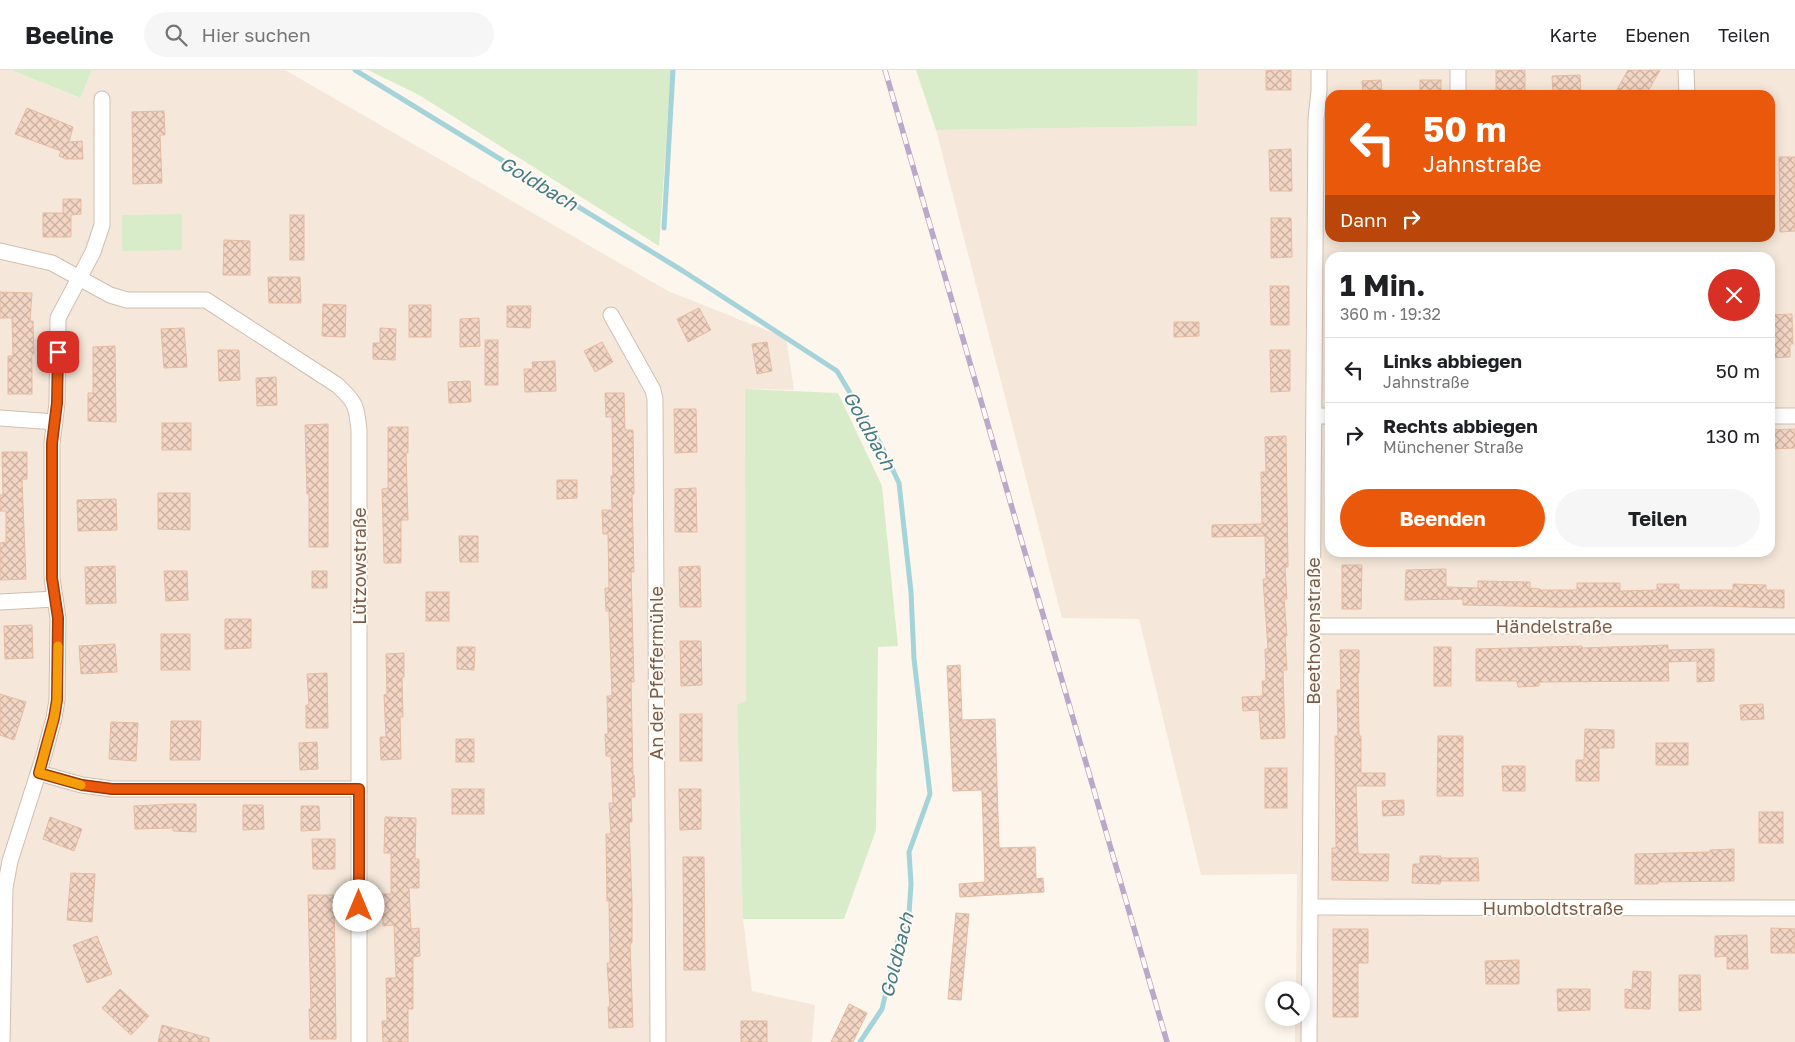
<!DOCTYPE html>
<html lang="de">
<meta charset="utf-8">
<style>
body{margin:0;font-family:"Golos Text",sans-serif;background:#f6f6f6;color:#202124;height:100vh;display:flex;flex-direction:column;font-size:19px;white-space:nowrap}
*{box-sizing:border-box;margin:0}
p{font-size:16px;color:#757577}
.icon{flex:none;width:28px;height:28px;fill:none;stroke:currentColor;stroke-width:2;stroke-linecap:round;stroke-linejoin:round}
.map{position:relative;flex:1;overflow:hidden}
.drawer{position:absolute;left:1325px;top:182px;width:450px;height:305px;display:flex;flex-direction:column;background:#fff;border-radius:15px;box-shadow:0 2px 12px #0003}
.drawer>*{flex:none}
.guide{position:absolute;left:1325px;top:20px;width:450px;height:152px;border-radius:15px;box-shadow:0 2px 12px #0003;background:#ea580c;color:#fff;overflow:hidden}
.tools{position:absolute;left:1265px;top:911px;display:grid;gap:10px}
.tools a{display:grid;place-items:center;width:45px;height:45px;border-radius:50%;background:#fff;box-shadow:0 2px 12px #0003;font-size:25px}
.pin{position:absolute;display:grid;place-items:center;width:42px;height:42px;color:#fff;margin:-21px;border-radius:10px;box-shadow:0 2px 8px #0006}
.me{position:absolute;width:55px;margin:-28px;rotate:0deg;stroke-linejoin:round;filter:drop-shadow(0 0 4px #0008)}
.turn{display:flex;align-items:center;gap:18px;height:105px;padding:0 15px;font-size:22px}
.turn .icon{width:65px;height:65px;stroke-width:2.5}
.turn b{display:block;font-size:35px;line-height:42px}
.then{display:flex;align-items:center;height:48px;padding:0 15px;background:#0003;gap:10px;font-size:19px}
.round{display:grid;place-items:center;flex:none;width:52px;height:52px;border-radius:26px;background:#f6f6f6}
.summary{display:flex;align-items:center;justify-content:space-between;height:85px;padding:0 15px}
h1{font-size:30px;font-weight:700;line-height:38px}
.button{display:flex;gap:10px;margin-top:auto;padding:10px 15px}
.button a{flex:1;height:58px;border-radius:30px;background:#ea580c;color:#fff;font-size:20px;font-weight:700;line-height:58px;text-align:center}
.button a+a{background:#f6f6f6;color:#202124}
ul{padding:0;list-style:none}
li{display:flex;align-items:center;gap:15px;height:65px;padding:0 15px;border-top:1px solid #e0e0e0}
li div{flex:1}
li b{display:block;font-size:19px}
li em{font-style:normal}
header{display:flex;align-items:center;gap:30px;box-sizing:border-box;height:70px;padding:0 25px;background:#fff;border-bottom:1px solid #e0e0e0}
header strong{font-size:24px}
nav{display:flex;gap:28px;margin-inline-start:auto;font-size:18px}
.search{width:350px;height:45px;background:#f6f6f6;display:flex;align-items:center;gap:12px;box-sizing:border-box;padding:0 18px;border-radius:28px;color:#757577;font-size:19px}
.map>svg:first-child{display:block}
</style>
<header>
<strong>Beeline</strong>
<div class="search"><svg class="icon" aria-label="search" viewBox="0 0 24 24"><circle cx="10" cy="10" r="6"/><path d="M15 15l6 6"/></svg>Hier suchen</div>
<nav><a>Karte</a><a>Ebenen</a><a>Teilen</a></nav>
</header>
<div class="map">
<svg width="1795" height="972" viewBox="0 0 1795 972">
<defs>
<pattern id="building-cross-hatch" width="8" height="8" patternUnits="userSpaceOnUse" patternTransform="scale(1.25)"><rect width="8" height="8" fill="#f3d5c3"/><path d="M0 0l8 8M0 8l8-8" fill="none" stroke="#cab0a1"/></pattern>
</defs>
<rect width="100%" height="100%" fill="#fdf6ec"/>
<g fill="#f5e8da" fill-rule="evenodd">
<path d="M0,0H11L79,28L92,0H285L668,221L786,268L794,320L746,319V632L737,636L743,849L752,921L815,935L812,972H0Z"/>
<path d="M1198,0H1795V972H1295V948H1301V920H1296L1297,804L1201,805L1139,549L1062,548L936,60L1197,56ZM1330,25H1770V168H1330ZM1330,188H1770V482H1330Z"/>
</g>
<g fill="#d8ecc9">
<path d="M11,0H92L80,28Z"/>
<path d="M368,0H671L659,176L419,25Z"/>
<path d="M916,0H1198L1197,56L936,60Z"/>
<path d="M182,144V180L122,181V145Z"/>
<path d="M745,319L838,323L882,416L898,576L878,577L876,760L844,849H743L737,635L746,631Z"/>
</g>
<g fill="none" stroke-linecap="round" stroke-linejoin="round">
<g stroke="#a5d3da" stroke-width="5">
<path d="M355,0L683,201L837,301L881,375L899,413L911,522L914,589L930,724L909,782L911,814L909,844L898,870L882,939L860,972"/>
<path d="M664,158L673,0"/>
</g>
</g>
<g fill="url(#building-cross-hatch)" stroke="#e6bba3">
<rect x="1266" y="0" width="25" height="20"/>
<rect x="1496" y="0" width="29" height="25"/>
<path d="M1628,0H1660L1646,25H1614Z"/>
<path d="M1580,5L1581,25H1553L1552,6Z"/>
<path d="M1381,10L1382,25H1363L1362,11Z"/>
<rect x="1420" y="10" width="21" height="15"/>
<path d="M27,38L73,57L69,72L82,71L83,89H66L59,86L61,81L15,64Z"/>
<path d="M164,41L165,65H160L162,113L133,114L132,42Z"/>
<path d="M1291,79L1292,121H1270L1269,80Z"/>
<path d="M1779,87H1795V161L1780,162Z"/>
<path d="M63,129H81V144L71,145V167H43V143H63Z"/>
<rect x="290" y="145" width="14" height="45"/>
<path d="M1271,148H1291L1292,187L1271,188Z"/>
<path d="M224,170L250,171V205H223Z"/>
<path d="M268,207H300L301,233H269Z"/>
<path d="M1270,216H1289V255H1271Z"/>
<path d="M0,222L32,223L30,251H33L34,284H32V324H8V286H13L12,248H0Z"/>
<path d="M323,234L346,235L345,267L322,266Z"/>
<rect x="409" y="235" width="22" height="32"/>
<path d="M507,236H531L530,258L507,257Z"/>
<path d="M699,238L711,260L688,272L677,249Z"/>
<path d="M1792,244L1793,274H1790V287L1770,288V245Z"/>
<path d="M479,248L480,276L460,277V249Z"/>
<path d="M1174,252H1199V266L1174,267Z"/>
<path d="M184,258L187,297L164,298L161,259Z"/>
<path d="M380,258L396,259L395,290L373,289V273H380Z"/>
<rect x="485" y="270" width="13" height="45"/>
<path d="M602,272L613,292L595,302L584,281Z"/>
<path d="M767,272L772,301L757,304L752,274Z"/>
<path d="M115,276L116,352L88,351V323H93V277Z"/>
<path d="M218,280H239L240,310L219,311Z"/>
<path d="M1270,280H1290V321L1271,322Z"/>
<path d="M555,291L556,321L525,322L524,299H533L532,292Z"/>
<path d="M276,307L277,335L257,336L256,308Z"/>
<path d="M470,311L471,332L449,333L448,312Z"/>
<path d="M605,323H624L625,360H633L634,424H632L634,502H631L634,612H631L633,705H634L635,727H631L632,752H629L632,831V873H630L633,957L609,958L608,937H610L607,893H610L609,831H607L606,764H611L609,733H613L611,686H606L605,664H608L607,626H612L609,541H606L605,518H609L608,464H603L602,440H612L611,406H613L612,347H606Z"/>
<path d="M674,339H696L697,382L675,383Z"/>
<rect x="162" y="353" width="29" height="27"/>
<path d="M328,354V477H309V424H307L305,355Z"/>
<path d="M388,357H408V383H406L408,450H401V493H384L382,419L388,418Z"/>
<path d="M1795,359V378L1770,379V360Z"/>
<path d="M1286,366L1288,497H1285L1287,529H1284L1287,566H1285L1287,600H1283L1285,668L1261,669L1259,640L1243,641L1242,627L1263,626L1262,611H1266L1265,579H1268L1263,509H1266L1265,466L1212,467V455L1262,454L1261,402H1266L1265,367Z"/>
<path d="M2,382H27V409H22L26,509L0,510V473L6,472V441H0V425H3Z"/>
<path d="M557,410H577V428L557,429Z"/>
<path d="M696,418L697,462H675V419Z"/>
<path d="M158,423H190V460L158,459Z"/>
<path d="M116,429L117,460L78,461L77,430Z"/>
<path d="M459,466H478V492H460Z"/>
<path d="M1342,495H1362L1361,539H1342Z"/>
<path d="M115,496L116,533L86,534L85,497Z"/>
<path d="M700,496L701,537H680L679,497Z"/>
<path d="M1446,499V517L1478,518V511L1530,512V518L1540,519V520H1577V513H1620V521L1657,520V514H1679V520H1733V514L1766,515V520H1784V538L1711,536L1556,537L1463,535V529L1405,530L1406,500Z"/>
<path d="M164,501H187L188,530L166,531Z"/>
<rect x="312" y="501" width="15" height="17"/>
<rect x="426" y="522" width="23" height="29"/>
<path d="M225,549H251V578L225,579Z"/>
<path d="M32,555L33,588L5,589L4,556Z"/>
<rect x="161" y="564" width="29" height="36"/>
<path d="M680,571H701L702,615L681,616Z"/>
<path d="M115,574L117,602L81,604L79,576Z"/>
<path d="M1668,575V580L1714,579V611L1697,612V591L1668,592L1669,611L1539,612V616L1518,617L1517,611H1476V579L1582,576V578Z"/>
<path d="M457,577H475L474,600L457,599Z"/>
<rect x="1434" y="577" width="17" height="39"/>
<path d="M1340,580H1359V603H1358L1359,666H1361V703H1385V716H1356L1358,784H1389L1388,811L1332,810V778H1336L1335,666H1338L1337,620H1341Z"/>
<path d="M404,583V607H402L403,647H400L401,689L381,690L380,667H386L384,625L387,624L386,584Z"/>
<path d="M960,595L962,650L995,649L999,778L1035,777L1036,809L1043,808L1044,822L960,827L959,814L985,812L982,720L953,721L947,596Z"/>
<path d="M327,603L328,658H306V635H309L307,604Z"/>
<path d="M0,624L26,632L14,670L0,665Z"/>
<path d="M1763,634L1764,649L1741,650L1740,635Z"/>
<rect x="680" y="644" width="22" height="47"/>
<path d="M171,651H201L200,690H170Z"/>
<path d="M111,652L138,653L136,691L109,689Z"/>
<path d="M1585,659L1614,660V678H1599V711H1576V690H1584Z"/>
<path d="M1438,666H1463V726H1437Z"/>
<rect x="456" y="669" width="18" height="23"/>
<path d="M317,672L318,699L300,700L299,673Z"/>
<rect x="1656" y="673" width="32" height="22"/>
<path d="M1502,696H1525V721H1503Z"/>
<rect x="1265" y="698" width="22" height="40"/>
<rect x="452" y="719" width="32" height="25"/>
<path d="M679,719H701V759L680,760Z"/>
<path d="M1404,730V745L1383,746L1382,731Z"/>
<path d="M173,734H196V762L173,761V758L135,759L134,736Z"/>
<path d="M243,735H263L264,759L243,760Z"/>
<path d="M301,736H319L320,760L301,761Z"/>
<rect x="1759" y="742" width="24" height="31"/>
<path d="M50,747L82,759L74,781L43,769Z"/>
<path d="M385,747L416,748L415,789H419V818H409L411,859L419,858L420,886L413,887V939H408V972H383L382,951H387L386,908H396L394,855L383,856L382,824H391V783H384Z"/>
<path d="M312,769H335V799H313Z"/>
<path d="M1734,779V811L1658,812V814H1635V784L1710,782V780Z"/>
<path d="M1420,786H1441V788H1478L1479,811H1441L1440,814L1412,813L1413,794H1420Z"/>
<path d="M683,787H704L705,900H684Z"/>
<path d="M71,803L95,804L92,852L67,850Z"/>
<path d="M308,825H334L336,969H310L309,939H311Z"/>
<path d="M956,843L969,844L961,930L948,929Z"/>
<path d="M1771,858L1795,859V883H1771Z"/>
<path d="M1333,859H1368V893H1358V947H1333Z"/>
<path d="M1747,865L1748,899H1727V886L1715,887V866Z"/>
<path d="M97,866L112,904L87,913L73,875Z"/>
<path d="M1519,890V914H1486L1485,891Z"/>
<path d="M1633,901L1651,902L1650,939L1625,938V919L1632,920Z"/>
<path d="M1679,905H1700L1701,940L1679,941Z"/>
<path d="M120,919L149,946L131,965L102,938Z"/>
<path d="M1557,919H1590V940L1558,941Z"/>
<path d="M849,934L867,943L853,972H831Z"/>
<rect x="741" y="951" width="26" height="21"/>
<path d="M162,955L209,968V972H158Z"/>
</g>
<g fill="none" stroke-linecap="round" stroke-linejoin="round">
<defs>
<g id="minor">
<path d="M1686,0L1687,25"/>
<path d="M1458,25V0"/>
<path d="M0,181L52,193L110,225L127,230H206L337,315C356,332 357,337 359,361V972"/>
<path d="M611,245L653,320L655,329L658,972"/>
<path d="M1314,346H1330"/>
<path d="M1770,346H1795"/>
<path d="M0,348L55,352"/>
<path d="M0,532L55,529"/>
<path d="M1313,556H1795"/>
<path d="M39,703L82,715L112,719H359"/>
<path d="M1311,837L1795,838"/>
<path d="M2,972L5,818L10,791L44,685L54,648L57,630L58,548L52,508V373L57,333L58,248L93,182L102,155V29"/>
<path d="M1309,972L1316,49L1319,21V0"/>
</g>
</defs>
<use href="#minor" stroke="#d1beb0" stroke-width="17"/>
<use href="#minor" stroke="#fff" stroke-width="15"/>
<defs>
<path id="rail" d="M885,0L1167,972"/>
</defs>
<use href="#rail" stroke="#b9a8c9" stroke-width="5.5"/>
<use href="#rail" stroke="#fffaf3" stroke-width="4" stroke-dasharray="11" stroke-linecap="butt"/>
</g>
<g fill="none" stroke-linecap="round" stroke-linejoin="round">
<defs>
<path id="route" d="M58,282L57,333L52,373V508L58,548L57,630L54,648L39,703L82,715L112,719H359V836"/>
</defs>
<use href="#route" stroke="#983908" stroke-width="12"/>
<use href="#route" stroke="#ea580c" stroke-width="9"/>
<path stroke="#f59e0b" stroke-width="9" d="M58,576L57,630L54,648L39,703L81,715"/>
</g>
<g text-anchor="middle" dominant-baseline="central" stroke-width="4" stroke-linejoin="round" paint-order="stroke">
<g font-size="18" fill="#7a5c4d" stroke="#fffaf3">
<text transform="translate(359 496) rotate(-90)">Lützowstraße</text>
<text x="1554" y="556">Händelstraße</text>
<text transform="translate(1313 561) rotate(-90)">Beethovenstraße</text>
<text transform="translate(656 603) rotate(-90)">An der Pfeffermühle</text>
<text x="1553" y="838">Humboldtstraße</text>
</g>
<g font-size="19" font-style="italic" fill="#437c86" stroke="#fffaf3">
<text transform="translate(539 113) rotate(31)">Goldbach</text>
<text transform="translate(870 360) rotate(61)">Goldbach</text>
<text transform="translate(896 885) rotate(-76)">Goldbach</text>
</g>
</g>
</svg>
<div class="tools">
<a><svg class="icon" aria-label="search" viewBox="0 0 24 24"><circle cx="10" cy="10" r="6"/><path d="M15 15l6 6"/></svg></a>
</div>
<div class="pin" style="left:58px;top:282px;background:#d93025"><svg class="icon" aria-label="arrive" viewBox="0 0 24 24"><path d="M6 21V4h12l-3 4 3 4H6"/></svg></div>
<svg class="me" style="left:359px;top:836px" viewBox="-20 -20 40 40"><circle r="19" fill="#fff"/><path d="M0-13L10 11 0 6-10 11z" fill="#ea580c"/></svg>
<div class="guide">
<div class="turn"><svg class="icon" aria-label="left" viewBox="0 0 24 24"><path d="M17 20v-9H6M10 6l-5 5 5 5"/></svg><div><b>50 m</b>Jahnstraße</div></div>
<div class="then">Dann<svg class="icon" aria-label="right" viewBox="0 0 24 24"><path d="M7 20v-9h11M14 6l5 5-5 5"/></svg></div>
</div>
<section class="drawer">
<div class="summary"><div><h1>1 Min.</h1><p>360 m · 19:32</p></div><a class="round" style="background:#d93025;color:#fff"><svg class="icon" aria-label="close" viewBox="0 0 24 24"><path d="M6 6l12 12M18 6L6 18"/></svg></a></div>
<ul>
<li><svg class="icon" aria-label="left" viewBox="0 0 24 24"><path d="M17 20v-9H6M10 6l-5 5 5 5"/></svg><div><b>Links abbiegen</b><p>Jahnstraße</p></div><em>50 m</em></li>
<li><svg class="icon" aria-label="right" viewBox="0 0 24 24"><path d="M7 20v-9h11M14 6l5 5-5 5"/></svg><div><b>Rechts abbiegen</b><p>Münchener Straße</p></div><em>130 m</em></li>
</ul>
<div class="button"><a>Beenden</a><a>Teilen</a></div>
</section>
</div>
